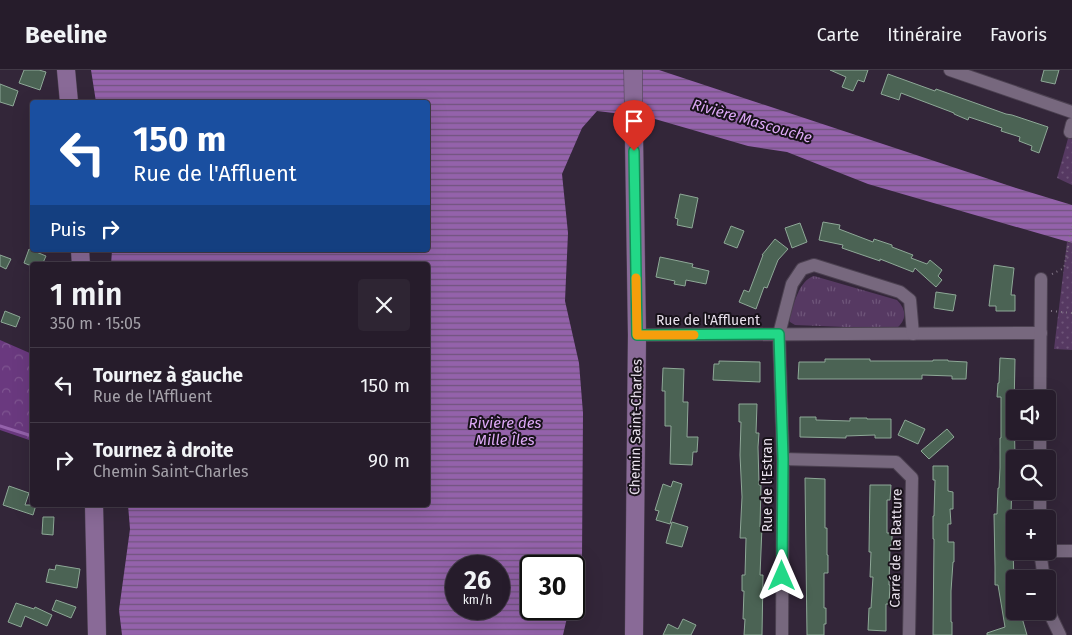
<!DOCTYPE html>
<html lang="fr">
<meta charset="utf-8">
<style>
body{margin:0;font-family:"Fira Sans",sans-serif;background:#2e2533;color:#f1f3f6;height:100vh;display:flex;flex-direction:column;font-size:19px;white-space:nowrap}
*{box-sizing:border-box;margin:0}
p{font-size:16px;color:#a4a1a9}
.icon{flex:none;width:28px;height:28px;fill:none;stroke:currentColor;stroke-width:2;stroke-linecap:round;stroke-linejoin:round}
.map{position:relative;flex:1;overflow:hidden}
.side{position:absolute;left:30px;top:192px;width:400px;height:245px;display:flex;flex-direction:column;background:#261c2b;border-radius:5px;box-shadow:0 5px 20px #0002,0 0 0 1px #423a47}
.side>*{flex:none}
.hud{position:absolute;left:30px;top:30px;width:400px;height:152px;border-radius:5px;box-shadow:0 5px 20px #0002,0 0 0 1px #423a47;background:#1a4fa0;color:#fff;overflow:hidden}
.tools{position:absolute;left:1006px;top:320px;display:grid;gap:10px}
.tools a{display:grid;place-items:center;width:50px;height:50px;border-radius:5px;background:#261c2b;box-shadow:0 5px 20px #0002,0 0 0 1px #423a47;font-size:25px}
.speed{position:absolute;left:445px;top:485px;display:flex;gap:10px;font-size:25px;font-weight:700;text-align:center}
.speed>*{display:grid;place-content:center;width:65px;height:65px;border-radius:50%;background:#261c2b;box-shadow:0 5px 20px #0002,0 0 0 1px #423a47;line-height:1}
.speed small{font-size:12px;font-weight:400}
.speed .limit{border:2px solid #111;border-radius:8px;background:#fff;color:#111}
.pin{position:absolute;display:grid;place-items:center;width:42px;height:42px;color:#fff;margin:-51px -21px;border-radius:50% 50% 50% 0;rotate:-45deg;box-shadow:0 0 5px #0007}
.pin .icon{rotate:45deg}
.me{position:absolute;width:55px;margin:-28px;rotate:0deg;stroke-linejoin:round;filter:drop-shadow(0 0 4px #0008)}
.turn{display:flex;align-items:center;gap:18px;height:105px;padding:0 20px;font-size:22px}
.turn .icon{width:65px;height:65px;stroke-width:2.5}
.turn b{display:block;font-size:35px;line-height:42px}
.then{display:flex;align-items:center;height:48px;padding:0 20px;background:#0003;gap:10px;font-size:19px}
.round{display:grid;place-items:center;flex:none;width:52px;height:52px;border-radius:5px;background:#2e2533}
.overview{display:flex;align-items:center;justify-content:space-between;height:85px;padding:0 20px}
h1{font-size:30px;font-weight:600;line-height:38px}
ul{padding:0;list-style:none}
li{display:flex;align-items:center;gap:15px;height:75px;padding:0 20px;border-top:1px solid #423a47}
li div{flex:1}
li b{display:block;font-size:19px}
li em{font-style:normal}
header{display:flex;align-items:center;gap:30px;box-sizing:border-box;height:70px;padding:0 25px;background:#261c2b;border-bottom:1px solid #423a47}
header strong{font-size:24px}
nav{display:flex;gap:28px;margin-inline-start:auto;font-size:18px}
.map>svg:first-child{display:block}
</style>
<header>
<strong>Beeline</strong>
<nav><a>Carte</a><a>Itinéraire</a><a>Favoris</a></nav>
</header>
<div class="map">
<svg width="1072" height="565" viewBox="0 0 1072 565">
<defs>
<pattern id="grass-tufts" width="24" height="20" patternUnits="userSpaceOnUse" patternTransform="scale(1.25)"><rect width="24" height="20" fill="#563962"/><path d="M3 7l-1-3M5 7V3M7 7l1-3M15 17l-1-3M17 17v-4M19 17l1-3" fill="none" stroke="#6e5579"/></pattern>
<pattern id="forest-crowns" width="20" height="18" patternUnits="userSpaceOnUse" patternTransform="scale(1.25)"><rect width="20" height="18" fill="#6a397f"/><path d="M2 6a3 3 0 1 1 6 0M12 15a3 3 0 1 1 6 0" fill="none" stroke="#7f5591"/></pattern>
<pattern id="park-dots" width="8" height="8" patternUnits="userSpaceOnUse" patternTransform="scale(1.25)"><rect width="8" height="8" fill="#563962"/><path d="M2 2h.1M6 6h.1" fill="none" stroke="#6e5579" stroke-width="1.8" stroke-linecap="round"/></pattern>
<pattern id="water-rules" width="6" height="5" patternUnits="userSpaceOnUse" patternTransform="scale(1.25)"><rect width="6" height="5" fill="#9462ab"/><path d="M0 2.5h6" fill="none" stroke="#71547e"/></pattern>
</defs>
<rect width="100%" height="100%" fill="#332639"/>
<path fill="url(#grass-tufts)" d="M814,206L897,230C907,240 907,250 896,259L795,255L790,252L789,248C794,235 799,210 814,206Z"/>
<path fill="url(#forest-crowns)" d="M0,270L32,284V371L0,360Z"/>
<g fill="url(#park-dots)">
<path d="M1072,54V115L1057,108Z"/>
<path d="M1067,172L1072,173V280L1054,279Z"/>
</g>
<path fill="url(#water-rules)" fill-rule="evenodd" d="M91,0H659L1016,118L1072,135V173L868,114L787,82L748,76L648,47L597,41L582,58L562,104L568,163L565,231L579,293L583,343L582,488L574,519V496H531V539H569L563,565H122L119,540L130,459L128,435H428V195H111L112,180H428V32H96ZM456,496H499V539H456Z"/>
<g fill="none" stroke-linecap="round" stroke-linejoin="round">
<path stroke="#9462ab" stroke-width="3" d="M0,356L32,366"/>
</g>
<g fill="#4b6354" stroke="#8ea897">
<path d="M24,0H39L46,2L40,20L19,13Z"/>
<path d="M830,0H868L864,12L858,10L853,21L842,17L846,7Z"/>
<path d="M1044,0H1059L1055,14L1041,11Z"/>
<path d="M888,4L935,21L936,19L1006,44L1012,45L1048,57L1039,83L1031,80L1032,76L1019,71L1020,67L1001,61L1002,58L969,47L968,50L954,44V43L901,23L899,30L881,24Z"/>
<path d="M0,14L18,21L13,36L0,32Z"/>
<path d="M680,124L698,128L692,158L677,155L678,149L675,148Z"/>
<path d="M823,152L840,155L839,159L873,172L874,169L892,175V177L913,185L911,188L927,194L930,190L942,200L938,206L942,210L936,217L915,198L913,202L880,189V191L842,178L843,175L819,170Z"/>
<path d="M800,153L807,172L792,178L785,158Z"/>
<path d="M731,156L744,161L737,178L724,173Z"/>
<path d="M775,169L788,179L778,190L767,218L764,217L756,239L739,232L744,220L749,222L763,185H762Z"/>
<path d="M29,179L46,186L42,195H29L24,193Z"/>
<path d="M0,185L11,189L6,199L0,196Z"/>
<path d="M660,187L693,194L692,197L709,201L706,214L686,210L685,216L674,214L675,211L656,207Z"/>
<path d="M994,195L1014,198L1011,225H1015V241H996V236H989Z"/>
<path d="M936,222L956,225L953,241L934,238Z"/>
<path d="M5,241L20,247L16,257L1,252Z"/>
<path d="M1000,288L1015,289L1014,339L1015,387L1014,414H1012L1011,444L1014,443L1015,480H1013L1015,541H1020L1027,565H987V563L1005,557L998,515H995V497L994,444H997L998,418H999L1000,398V368H1001V327H997L998,313H999Z"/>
<path d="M825,289H870V291H933V290H948V291L967,292L966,309H952V306L922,305V309H798L799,292H825Z"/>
<path d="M719,291L760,292V312L713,310L714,294H719Z"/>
<path d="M663,298L684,299L683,332H688L687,367H698L697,382H693L692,395L670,394L671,356H665V321H662Z"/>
<path d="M739,334H757L756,363H759L758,377L759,415H761L760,457H762L760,505H763L762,565H744L745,549H743L744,521H742V505H745L746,468H740L742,427L740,385L741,352H739Z"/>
<path d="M800,347H816V350L850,351V348H867V349H891V368H875V365L846,366V368L800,367Z"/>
<path d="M905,350L925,359L918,374L898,365Z"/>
<path d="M947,359L954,367L929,389L921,381Z"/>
<path d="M933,396H948V421L953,422V439H950L951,454H948V472H954V492H953L951,521V552H952V565H933L934,469H933V446H934L935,410H933Z"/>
<path d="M805,408L825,409V458H827V485H828V503H824V538H826V554H824V565H807Z"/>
<path d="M673,411L682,414L670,454L656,450L659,441L655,440L663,414L671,417Z"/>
<path d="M870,415H891L890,430H887V463H892V475H890L889,515H890L889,534H886V561L868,560L869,538H871L873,507H870L871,482H869Z"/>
<path d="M9,416L29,423L25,435H36L33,445L3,435Z"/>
<path d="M43,447H54L53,465L42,464Z"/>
<path d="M672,452L688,457L682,477L666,473Z"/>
<path d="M56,495L80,499L77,518L46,512L49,499L55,500Z"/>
<path d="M56,530L76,537L71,548L52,540Z"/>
<path d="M16,533L34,539L35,537L52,545L47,556L25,546L21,557L8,552Z"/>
<path d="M683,549L696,555L691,565H663L668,554L678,559Z"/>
</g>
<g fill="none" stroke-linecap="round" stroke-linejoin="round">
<defs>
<g id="street">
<path d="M950,0L1072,42"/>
<path d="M1070,62L1072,54"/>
<path d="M637,265L1041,263"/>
<path d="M1040,329L1041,209"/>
<path d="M783,389L896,392L912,408L909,565"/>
<path d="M1040,389V361"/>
<path d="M1040,449V421"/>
<path d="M1040,481L1044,509"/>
<path d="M1048,481H1072"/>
<path d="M1048,540L1060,565"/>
<path d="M782,565L783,389L779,264L792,214L802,199L814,195L900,222L910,230L913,264"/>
</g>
<g id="secondary">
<path d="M66,0L69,32"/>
<path d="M633,0L637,265L634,565"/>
<path d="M80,180L81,195"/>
<path d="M94,435L97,565"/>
</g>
</defs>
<use href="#street" stroke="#4c4151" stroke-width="14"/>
<use href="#secondary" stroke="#4c4151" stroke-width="19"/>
<g stroke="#807585" stroke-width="2" stroke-dasharray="1 4" stroke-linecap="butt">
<path d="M1052,204L1064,198L1072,156"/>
<path d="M1051,241L1072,243"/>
</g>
<use href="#street" stroke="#77687e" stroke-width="12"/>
<use href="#secondary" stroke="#896a97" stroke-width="18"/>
</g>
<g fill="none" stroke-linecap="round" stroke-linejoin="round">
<defs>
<path id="route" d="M634,81L637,265L779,264L783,389L782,506"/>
</defs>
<use href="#route" stroke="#168c58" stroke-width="12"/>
<use href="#route" stroke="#22d887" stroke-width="9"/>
<path stroke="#f59e0b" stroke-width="9" d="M636,208L637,265H694"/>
</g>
<g text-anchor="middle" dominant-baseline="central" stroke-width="4" stroke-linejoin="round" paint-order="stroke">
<g font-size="14" fill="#e9e1ed" stroke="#18121a">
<text x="708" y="250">Rue de l'Affluent</text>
<text transform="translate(636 357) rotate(-89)">Chemin Saint-Charles</text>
<text transform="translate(767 415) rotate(-90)">Rue de l'Estran</text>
<text transform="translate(896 478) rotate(-89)">Carré de la Batture</text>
</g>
<g font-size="15" font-style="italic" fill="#dda8f6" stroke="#18121a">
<text transform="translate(752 51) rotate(16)">Rivière Mascouche</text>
<text x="505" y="353">Rivière des<tspan x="505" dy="17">Mille Îles</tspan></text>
</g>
</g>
</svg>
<div class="tools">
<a><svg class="icon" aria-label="sound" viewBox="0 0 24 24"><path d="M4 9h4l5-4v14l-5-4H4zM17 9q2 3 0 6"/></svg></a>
<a><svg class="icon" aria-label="search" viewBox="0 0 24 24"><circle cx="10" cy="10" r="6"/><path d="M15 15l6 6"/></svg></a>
<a>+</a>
<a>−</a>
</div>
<div class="speed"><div>26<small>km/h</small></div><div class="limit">30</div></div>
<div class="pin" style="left:634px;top:81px;background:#d93025"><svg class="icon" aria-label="arrive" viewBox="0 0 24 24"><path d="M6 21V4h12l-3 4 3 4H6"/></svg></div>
<svg class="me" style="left:782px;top:506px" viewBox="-20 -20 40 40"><path d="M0-17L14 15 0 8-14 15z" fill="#22d887" stroke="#fff" stroke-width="4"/></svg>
<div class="hud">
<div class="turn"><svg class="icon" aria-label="left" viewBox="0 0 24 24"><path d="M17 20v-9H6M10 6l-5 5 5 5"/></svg><div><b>150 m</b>Rue de l'Affluent</div></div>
<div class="then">Puis<svg class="icon" aria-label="right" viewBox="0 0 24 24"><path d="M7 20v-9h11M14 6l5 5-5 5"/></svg></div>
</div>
<section class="side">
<div class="overview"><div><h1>1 min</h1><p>350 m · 15:05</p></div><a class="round"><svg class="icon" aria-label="close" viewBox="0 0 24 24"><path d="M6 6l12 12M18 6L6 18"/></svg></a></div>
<ul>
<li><svg class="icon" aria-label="left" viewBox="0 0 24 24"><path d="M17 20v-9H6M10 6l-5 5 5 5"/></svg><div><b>Tournez à gauche</b><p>Rue de l'Affluent</p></div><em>150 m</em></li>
<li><svg class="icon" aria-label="right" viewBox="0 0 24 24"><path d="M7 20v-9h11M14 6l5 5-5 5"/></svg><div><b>Tournez à droite</b><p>Chemin Saint-Charles</p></div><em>90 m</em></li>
</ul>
</section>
</div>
